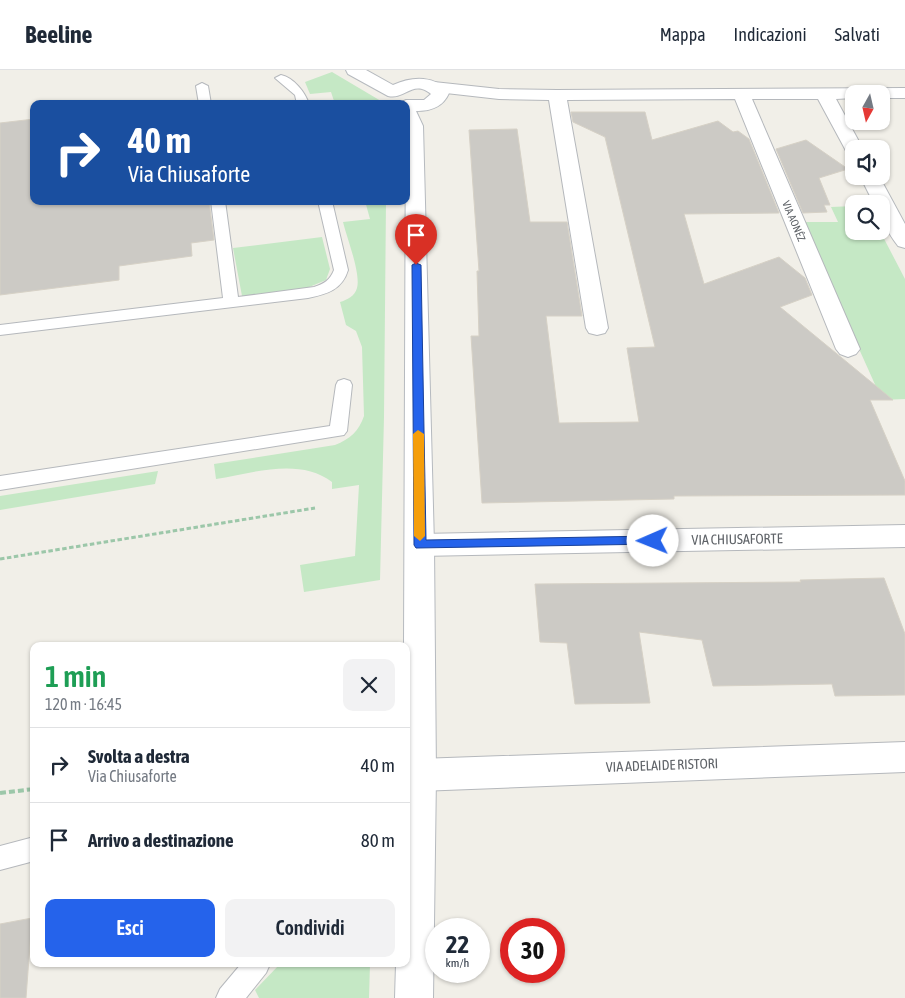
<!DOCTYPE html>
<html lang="it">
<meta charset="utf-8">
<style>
body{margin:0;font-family:"Asap Condensed",sans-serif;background:#f2f2f3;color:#1f2937;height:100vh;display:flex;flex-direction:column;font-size:19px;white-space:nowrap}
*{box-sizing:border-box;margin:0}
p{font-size:16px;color:#747a83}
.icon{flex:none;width:28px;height:28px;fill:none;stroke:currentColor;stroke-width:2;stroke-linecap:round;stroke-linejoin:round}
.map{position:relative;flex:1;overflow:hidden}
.sheet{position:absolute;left:30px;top:572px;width:380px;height:325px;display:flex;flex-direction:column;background:#fff;border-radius:10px;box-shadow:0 1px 4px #0004}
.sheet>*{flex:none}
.banner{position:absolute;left:30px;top:30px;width:380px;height:105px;border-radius:10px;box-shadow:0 1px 4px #0004;background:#1a4fa0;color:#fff;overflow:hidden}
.needle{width:32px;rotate:188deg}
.buttons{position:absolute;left:845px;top:15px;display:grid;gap:10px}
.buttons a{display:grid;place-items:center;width:45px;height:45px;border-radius:10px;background:#fff;box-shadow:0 1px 4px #0004;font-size:25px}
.speed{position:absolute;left:425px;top:848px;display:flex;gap:10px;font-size:25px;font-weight:700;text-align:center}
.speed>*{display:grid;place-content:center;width:65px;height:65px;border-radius:50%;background:#fff;box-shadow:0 1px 4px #0004;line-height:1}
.speed small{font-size:12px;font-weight:400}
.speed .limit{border:8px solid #d22;background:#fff;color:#111}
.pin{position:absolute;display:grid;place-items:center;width:42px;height:42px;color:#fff;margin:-51px -21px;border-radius:50% 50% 50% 0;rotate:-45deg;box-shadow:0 0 5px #0007}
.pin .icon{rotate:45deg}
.me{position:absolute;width:55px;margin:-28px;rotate:269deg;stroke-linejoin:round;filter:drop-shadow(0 0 4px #0008)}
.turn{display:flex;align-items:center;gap:18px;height:105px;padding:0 15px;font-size:22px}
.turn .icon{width:65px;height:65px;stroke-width:2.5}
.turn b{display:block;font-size:35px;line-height:42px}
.round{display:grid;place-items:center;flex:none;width:52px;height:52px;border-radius:10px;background:#f2f2f3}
.head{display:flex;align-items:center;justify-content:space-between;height:85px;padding:0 15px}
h1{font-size:30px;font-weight:600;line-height:38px;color:#1e9e55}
.cta{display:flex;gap:10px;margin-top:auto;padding:10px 15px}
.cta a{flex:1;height:58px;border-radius:10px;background:#2563eb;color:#fff;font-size:20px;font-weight:600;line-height:58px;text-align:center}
.cta a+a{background:#f2f2f3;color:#1f2937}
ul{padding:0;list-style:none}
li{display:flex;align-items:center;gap:15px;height:75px;padding:0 15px;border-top:1px solid #e0e1e3}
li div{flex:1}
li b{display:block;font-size:19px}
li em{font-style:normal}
header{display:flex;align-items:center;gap:30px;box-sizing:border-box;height:70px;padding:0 25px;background:#fff;border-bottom:1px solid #e0e1e3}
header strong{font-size:24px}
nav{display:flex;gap:28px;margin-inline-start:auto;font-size:18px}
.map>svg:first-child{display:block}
</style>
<header>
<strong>Beeline</strong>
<nav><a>Mappa</a><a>Indicazioni</a><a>Salvati</a></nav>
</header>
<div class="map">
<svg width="905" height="928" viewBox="0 0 905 928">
<rect width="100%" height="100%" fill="#f1efe8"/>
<g fill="#c5e8c5">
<path d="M332,2L386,34H335L331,22L310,24L305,12Z"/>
<path d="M365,131H386L384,347L380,510L304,522L300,495L355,486L359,415L332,419V412C300,387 252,403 216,409L214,394L335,375C350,369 359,361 364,346L362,277L356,261L346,255L340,232C347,230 355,226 357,218C361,204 347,168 343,152L370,149Z"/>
<path d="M854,136V161H880L905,209V329L882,330L802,152H838L831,137Z"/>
<path d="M322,167L330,199L326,210L307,218L242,226L233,178Z"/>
<path d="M158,401L155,414L0,440V426Z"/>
<path d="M280,894H370L369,928H259L255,920Z"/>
</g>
<g fill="#cccac5" stroke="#d6d1c6">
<path d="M571,42H645L652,70L718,51L733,62L738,61L749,69L779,143L684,144L704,214L779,187L805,208L812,225L780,237L893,330H870L905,411V425L674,426V429L482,433L471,266H479L477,201H479L469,60L517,59L530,152H567L582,246H546L559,353L639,352L627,278L655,277L605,67L573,52Z"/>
<path d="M34,49V131H209L214,170L191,173L192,186L119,196V210L0,225V53Z"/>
<path d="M806,70L848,99L819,108L830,135H824L827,142L803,143L776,79Z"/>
<path d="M884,508L905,564V625L835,626L832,614L713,616L702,570L639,562L650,633L575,634L567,573L540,572L535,514L801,512L800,510Z"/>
<path d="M32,848L26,928H0V854Z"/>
</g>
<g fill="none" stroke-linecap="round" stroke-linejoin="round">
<defs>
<g id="lane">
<path d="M281,5C294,8 305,22 309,34H297L295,25L275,8Z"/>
<path d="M202,13L208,16L211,34H199L196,16Z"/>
<path d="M211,131H225L238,227L314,217C324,214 330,210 334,200L318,131H332L348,200C342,220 327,224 308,228L0,265V255L223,228Z"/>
<path d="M344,309L350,311L352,315L347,361L344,365L0,420V406L330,356L336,315L338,311Z"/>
<path d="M34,767V791L0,800V776Z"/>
<path d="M241,894H270L266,903L246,928H216L220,919Z"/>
</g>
<g id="street">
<path d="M434,12L499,19L557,20L905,18V28H881V24H854V28L836,29L863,79H854V84L847,83L845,79L818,29H752L860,279L856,284L848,287L840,284L836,279L735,29L567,30L608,258L605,263L597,265L589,263L586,258L549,30L499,29L428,21L426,17L428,13Z"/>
<path d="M860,106H879L905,154V178L898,176C888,163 881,150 881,134H874Z"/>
<path d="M905,455V477L420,486L410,483L406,475L410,467L420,464Z"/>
<path d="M905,672V702L419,721L407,716L406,714L407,694L419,689Z"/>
</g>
<path id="secondary" d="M346,0H366L393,15C412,6 436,5 449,23C443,37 431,41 416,41L423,56L434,475L436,705L433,928H395L396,894H406V576H404L406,34H398L406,30H424L431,24C413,9 405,30 388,26L348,4Z"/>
</defs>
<use href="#lane" stroke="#b5b8bc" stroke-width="2"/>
<use href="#street" stroke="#b5b8bc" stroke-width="2"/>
<use href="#secondary" stroke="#b6babf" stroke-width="2"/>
<path stroke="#9cc7a9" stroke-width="3" stroke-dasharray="4.5 2.5" stroke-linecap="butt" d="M0,489L315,438"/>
<path stroke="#9cc7a9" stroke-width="4" stroke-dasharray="6 3" stroke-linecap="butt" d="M0,723L34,719"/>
<use href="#lane" fill="#fff" fill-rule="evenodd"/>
<use href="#street" fill="#fff" fill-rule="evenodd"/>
<use href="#secondary" fill="#fff" fill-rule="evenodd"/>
</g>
<path fill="#2563eb" stroke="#184099" d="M416,193L421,195L426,470L653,466L658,471L657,474L416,478L414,475L412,195Z"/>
<path fill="#f59e0b" d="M418,360L424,364L425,466L420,471L414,466L413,364Z"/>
<g text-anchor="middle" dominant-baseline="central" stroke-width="4" stroke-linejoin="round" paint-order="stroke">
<g font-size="11" fill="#5f6368" stroke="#fff">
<text transform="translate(794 151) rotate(67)">VIA AONÊZ</text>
</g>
<g font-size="14" fill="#5f6368" stroke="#fff">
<text transform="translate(737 469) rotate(-1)">VIA CHIUSAFORTE</text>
<text transform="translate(662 695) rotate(-2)">VIA ADELAIDE RISTORI</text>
</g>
</g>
</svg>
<div class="buttons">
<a><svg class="needle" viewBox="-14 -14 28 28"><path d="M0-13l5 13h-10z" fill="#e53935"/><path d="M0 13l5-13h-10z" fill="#747a83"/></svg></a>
<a><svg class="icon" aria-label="sound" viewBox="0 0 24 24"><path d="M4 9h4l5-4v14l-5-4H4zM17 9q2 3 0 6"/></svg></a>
<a><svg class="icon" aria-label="search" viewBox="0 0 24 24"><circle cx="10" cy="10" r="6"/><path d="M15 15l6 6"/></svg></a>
</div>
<div class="speed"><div>22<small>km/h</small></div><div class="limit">30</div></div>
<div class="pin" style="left:416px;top:195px;background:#d93025"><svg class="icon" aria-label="arrive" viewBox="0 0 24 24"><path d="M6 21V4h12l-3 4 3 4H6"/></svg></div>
<svg class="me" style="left:653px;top:471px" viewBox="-20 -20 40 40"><circle r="19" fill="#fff"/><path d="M0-13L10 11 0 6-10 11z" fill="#2563eb"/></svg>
<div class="banner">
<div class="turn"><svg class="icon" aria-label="right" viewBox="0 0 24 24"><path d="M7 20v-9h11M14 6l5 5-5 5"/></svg><div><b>40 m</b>Via Chiusaforte</div></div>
</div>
<section class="sheet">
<div class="head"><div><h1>1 min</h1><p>120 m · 16:45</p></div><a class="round"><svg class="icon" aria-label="close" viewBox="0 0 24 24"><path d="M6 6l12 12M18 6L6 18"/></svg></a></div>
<ul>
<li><svg class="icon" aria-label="right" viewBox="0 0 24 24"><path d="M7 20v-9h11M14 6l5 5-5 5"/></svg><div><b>Svolta a destra</b><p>Via Chiusaforte</p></div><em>40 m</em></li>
<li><svg class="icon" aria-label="arrive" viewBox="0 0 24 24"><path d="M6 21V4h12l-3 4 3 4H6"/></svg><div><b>Arrivo a destinazione</b></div><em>80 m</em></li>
</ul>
<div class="cta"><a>Esci</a><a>Condividi</a></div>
</section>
</div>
